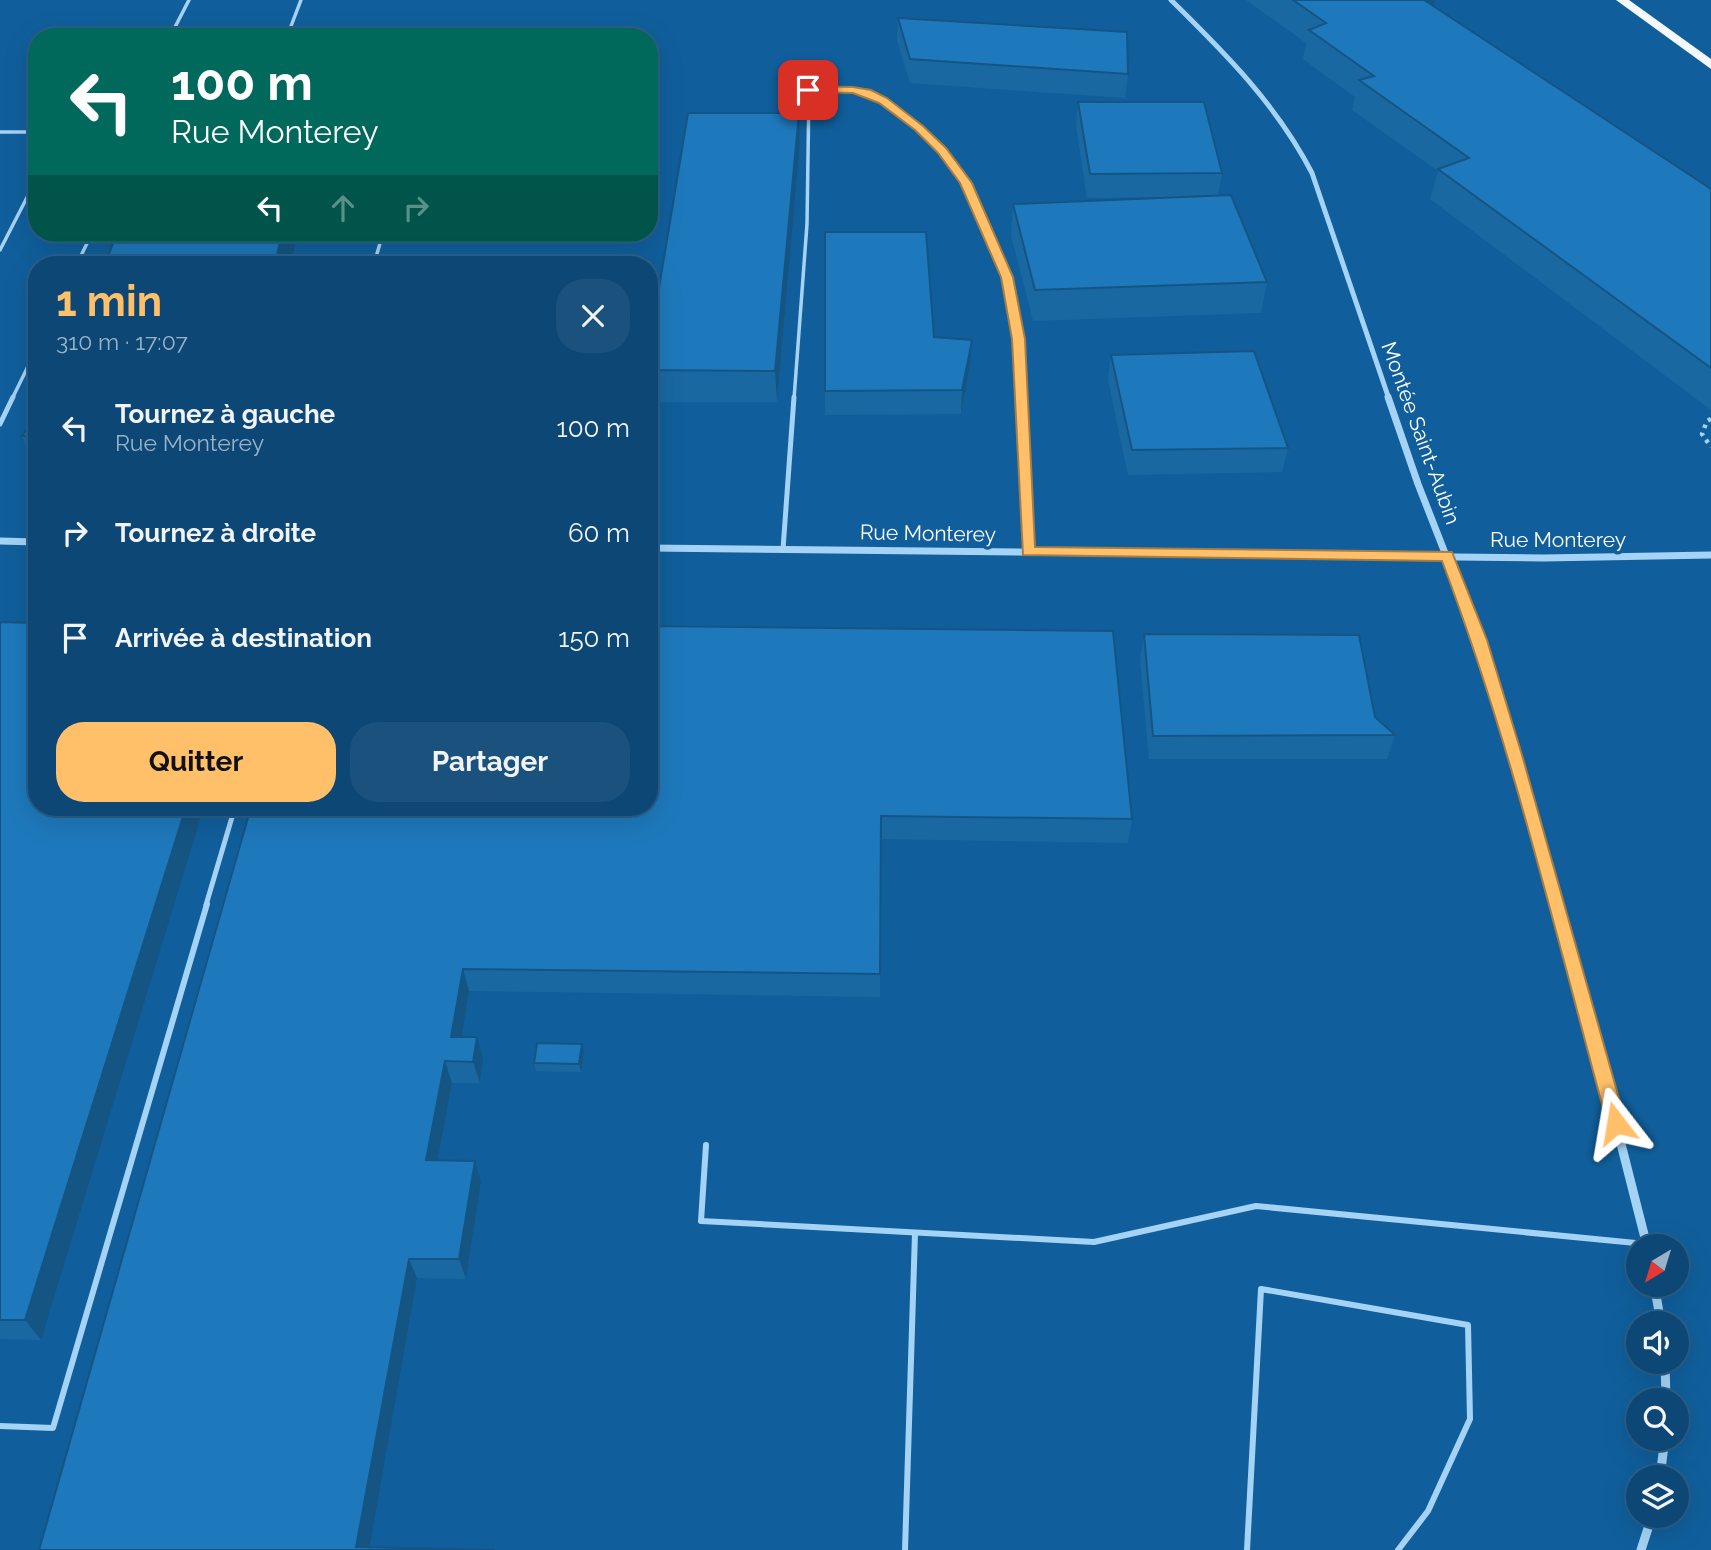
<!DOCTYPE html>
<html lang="fr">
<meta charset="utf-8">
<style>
body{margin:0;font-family:Raleway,sans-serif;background:#1a517d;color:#f1f3f6;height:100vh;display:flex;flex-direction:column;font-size:26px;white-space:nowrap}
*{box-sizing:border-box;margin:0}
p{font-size:23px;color:#9ab2c5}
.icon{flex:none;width:38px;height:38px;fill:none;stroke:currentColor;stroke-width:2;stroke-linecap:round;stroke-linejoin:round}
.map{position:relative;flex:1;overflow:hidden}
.drawer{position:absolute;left:28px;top:256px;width:630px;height:560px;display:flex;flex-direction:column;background:#0c4775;border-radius:28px;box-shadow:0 7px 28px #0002,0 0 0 2px #2c5f87}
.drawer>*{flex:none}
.guide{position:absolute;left:28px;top:28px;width:630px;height:214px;border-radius:28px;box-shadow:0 7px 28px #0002,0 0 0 2px #2c5f87;background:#00695c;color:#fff;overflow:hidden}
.needle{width:46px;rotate:218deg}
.tools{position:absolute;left:1626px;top:1234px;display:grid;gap:14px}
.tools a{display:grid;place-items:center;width:63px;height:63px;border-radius:50%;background:#0c4775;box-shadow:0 7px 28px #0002,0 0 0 2px #2c5f87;font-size:35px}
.pin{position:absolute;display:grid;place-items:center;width:60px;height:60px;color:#fff;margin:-30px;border-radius:14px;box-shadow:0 4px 10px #0006}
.me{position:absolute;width:77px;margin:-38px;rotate:346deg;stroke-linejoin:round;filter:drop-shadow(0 0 5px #0008)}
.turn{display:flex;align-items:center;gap:24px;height:147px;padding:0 28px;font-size:32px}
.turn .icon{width:91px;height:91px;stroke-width:2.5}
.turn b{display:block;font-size:49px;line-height:60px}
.lanes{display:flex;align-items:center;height:66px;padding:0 28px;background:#0003;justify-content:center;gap:35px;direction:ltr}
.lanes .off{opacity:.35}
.round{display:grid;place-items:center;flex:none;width:74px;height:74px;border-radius:28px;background:#1a517d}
.overview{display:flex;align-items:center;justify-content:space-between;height:119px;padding:0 28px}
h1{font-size:42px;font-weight:700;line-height:52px;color:#ffc069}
.primary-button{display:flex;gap:14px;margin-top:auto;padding:14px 28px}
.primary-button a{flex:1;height:80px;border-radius:28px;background:#ffc069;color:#111;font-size:28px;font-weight:700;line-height:80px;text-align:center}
.primary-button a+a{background:#1a517d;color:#f1f3f6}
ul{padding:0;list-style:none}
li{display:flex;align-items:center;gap:21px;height:105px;padding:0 28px}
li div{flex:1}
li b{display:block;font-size:26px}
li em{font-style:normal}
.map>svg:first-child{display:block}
</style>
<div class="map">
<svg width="1711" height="1550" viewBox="0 0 1711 1550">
<rect width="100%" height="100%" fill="#105f9c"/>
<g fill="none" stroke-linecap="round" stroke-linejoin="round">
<path stroke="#a5d3f5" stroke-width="4.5" stroke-dasharray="3.5 5" stroke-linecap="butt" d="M1711,419L1707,421L1702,434L1711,447"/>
<g stroke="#a5d3f5" stroke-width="3.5">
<path d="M173,31L189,0"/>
<path d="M288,34L301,0"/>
<path d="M0,132H37"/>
<path d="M0,250L37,178"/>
<path d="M77,264L92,233"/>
<path d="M374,264L383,233"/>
<path d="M12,399L37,348"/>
<path d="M794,399L807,224L809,90C828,90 849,87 868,93C886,99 902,114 916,127C998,197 1017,296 1020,399"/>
</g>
<g stroke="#a5d3f5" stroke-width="5">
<path d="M1020,397L1028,551"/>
<path d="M0,424L13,397"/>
<path d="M783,549L794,397"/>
<path d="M206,905L235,807"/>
</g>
<g stroke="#a5d3f5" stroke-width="6">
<path d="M706,1145L701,1221L1094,1242L1256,1206L1646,1244"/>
<path d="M0,1426L53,1428L207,904"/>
<path d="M905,1550L915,1233"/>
<path d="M1247,1550L1261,1289L1468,1325L1470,1419L1428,1511L1398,1550"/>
</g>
<path stroke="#a5d3f5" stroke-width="5" d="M1171,0C1225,53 1277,105 1312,173L1389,399"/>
<g stroke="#a5d3f5" stroke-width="7">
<path d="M1388,397L1418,484L1479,640L1557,905"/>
<path d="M0,541L37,542"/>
<path d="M649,548L1544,558L1711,555"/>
</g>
<g stroke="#a5d3f5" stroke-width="9">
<path d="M1556,904L1586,1006L1647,1246"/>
<path d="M1654,1284L1661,1323"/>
<path d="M1665,1362L1666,1400"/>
<path d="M1660,1477L1665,1438"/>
<path d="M1641,1550L1652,1516"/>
</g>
<path fill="#f3f9ff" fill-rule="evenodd" d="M1616,0H1629L1711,59V69Z"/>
</g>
<g fill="#1a68a2">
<path d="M1246,0H1435L1434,6L1711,189V410L1430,199L1438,171L1352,110L1355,97L1303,59L1306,43Z"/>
<path d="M898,18L1128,74L1125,98L910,83L897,41Z"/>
<path d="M1078,102L1222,173L1218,196L1267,282L1261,313L1033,321L1011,235L1013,204L1179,197L1087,198L1076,126Z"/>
<path d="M799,113L800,144L777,402H649V348Z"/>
<path d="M934,337L972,340L970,364L961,414L825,415V391Z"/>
<path d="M1111,355L1288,448L1282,472L1128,475L1108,380Z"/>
<path d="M37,415V468H35L22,436Z"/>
<path d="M0,622L41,1340L0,1339Z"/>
<path d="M1144,634L1375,717L1395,735L1387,759H1149L1140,659Z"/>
<path d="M251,807L1132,819L1128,843L881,839L880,997L469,991L461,1037L483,1059L480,1083H452L438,1160L481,1182L466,1279L417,1278L39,1550Z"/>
<path d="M582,1044L584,1051L581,1072L536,1071L534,1063Z"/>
</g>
<g fill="#155584">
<path d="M1416,0H1435L1431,18Z"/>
<path d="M799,113L800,144L777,402L775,371Z"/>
<path d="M282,233H315L297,235L291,264H275Z"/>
<path d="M972,340L970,364L961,414L962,390Z"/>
<path d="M186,807H204L41,1340L25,1320Z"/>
<path d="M463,969L469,991L458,1059L451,1037Z"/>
<path d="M477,1037L483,1059L480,1083L473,1062Z"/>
<path d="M582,1044L584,1051L581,1072L579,1064Z"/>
<path d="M445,1061L452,1083L434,1181L426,1160Z"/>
<path d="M475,1161L481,1182L466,1279L459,1259Z"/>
<path d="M409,1259L417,1278L369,1550L356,1547Z"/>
</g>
<g fill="#1e79bc" stroke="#155584" stroke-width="2">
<path d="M1293,0H1424L1711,189V368L1438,169L1469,158L1359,80L1374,76L1309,30L1326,23Z"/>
<path d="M898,18L1127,32L1128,74L910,59Z"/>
<path d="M1078,102H1204L1222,173L1090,174Z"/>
<path d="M688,113H799L775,371L649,370V348Z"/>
<path d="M1231,195L1267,282L1035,290L1013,204Z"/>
<path d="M825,232H926L934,337L972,340L962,390L825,391Z"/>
<path d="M117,233H282L275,264H105Z"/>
<path d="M1254,351L1288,448L1132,450L1111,355Z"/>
<path d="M37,415V436H22Z"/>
<path d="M0,622L37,623V807H186L25,1320H0Z"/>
<path d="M649,626L1113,631L1132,819L881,816L880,974L463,969L451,1037H477L473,1062L445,1061L426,1160L475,1161L459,1259H409L356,1547L495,1550H39L251,807H649Z"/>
<path d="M1144,634L1359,635L1375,717L1395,735L1153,736Z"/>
<path d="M537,1043L582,1044L579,1064L534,1063Z"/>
</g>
<path fill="#ffc069" stroke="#a67d44" stroke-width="2" d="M808,86L853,87L871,90L887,98L923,126L946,148L972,183L1013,277L1025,339L1035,547L1452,552L1487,640L1522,755L1626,1123L1623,1128L1616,1131L1610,1128L1607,1123C1556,935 1511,743 1442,561L1023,555L1012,339L1001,277L960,183L938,153L915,130L879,103L853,93L805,92V87Z"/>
<g text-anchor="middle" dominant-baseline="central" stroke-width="7" stroke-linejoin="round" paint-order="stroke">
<g font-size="21" fill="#fff" stroke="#105f9c">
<text transform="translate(1421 433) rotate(70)">Montée Saint-Aubin</text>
<text transform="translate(928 533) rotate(1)">Rue Monterey</text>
<text x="1558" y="539">Rue Monterey</text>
</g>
</g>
</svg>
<div class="tools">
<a><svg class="needle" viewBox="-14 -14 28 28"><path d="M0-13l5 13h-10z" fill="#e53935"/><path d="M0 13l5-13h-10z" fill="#9ab2c5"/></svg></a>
<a><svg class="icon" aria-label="sound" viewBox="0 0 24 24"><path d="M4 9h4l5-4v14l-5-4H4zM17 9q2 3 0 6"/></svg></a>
<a><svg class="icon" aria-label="search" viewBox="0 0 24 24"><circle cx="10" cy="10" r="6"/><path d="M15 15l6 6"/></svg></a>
<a><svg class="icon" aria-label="layers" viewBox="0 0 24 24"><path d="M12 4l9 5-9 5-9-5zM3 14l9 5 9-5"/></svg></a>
</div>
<div class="pin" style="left:808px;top:90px;background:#d93025"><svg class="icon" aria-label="arrive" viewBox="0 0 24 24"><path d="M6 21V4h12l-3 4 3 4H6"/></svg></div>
<svg class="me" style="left:1616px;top:1123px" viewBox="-20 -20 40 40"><path d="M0-17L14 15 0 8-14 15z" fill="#ffc069" stroke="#fff" stroke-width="4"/></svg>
<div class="guide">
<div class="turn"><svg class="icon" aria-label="left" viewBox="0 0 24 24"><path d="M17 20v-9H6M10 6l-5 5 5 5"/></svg><div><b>100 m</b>Rue Monterey</div></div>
<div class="lanes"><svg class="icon" aria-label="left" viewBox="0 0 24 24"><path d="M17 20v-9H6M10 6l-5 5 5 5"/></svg><svg class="icon off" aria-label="ahead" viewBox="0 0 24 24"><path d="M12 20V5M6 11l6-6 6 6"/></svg><svg class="icon off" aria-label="right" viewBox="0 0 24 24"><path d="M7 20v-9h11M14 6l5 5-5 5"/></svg></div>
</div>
<section class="drawer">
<div class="overview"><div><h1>1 min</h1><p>310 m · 17:07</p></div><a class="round"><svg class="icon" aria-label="close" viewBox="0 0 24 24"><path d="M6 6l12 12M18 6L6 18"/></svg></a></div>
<ul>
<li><svg class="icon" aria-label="left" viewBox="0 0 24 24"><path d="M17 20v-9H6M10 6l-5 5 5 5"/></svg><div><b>Tournez à gauche</b><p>Rue Monterey</p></div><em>100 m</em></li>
<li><svg class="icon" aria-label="right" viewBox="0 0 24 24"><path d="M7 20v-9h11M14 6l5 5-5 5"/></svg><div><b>Tournez à droite</b></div><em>60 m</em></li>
<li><svg class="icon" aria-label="arrive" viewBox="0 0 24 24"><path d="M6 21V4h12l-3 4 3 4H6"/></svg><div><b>Arrivée à destination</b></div><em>150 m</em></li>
</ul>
<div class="primary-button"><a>Quitter</a><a>Partager</a></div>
</section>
</div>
